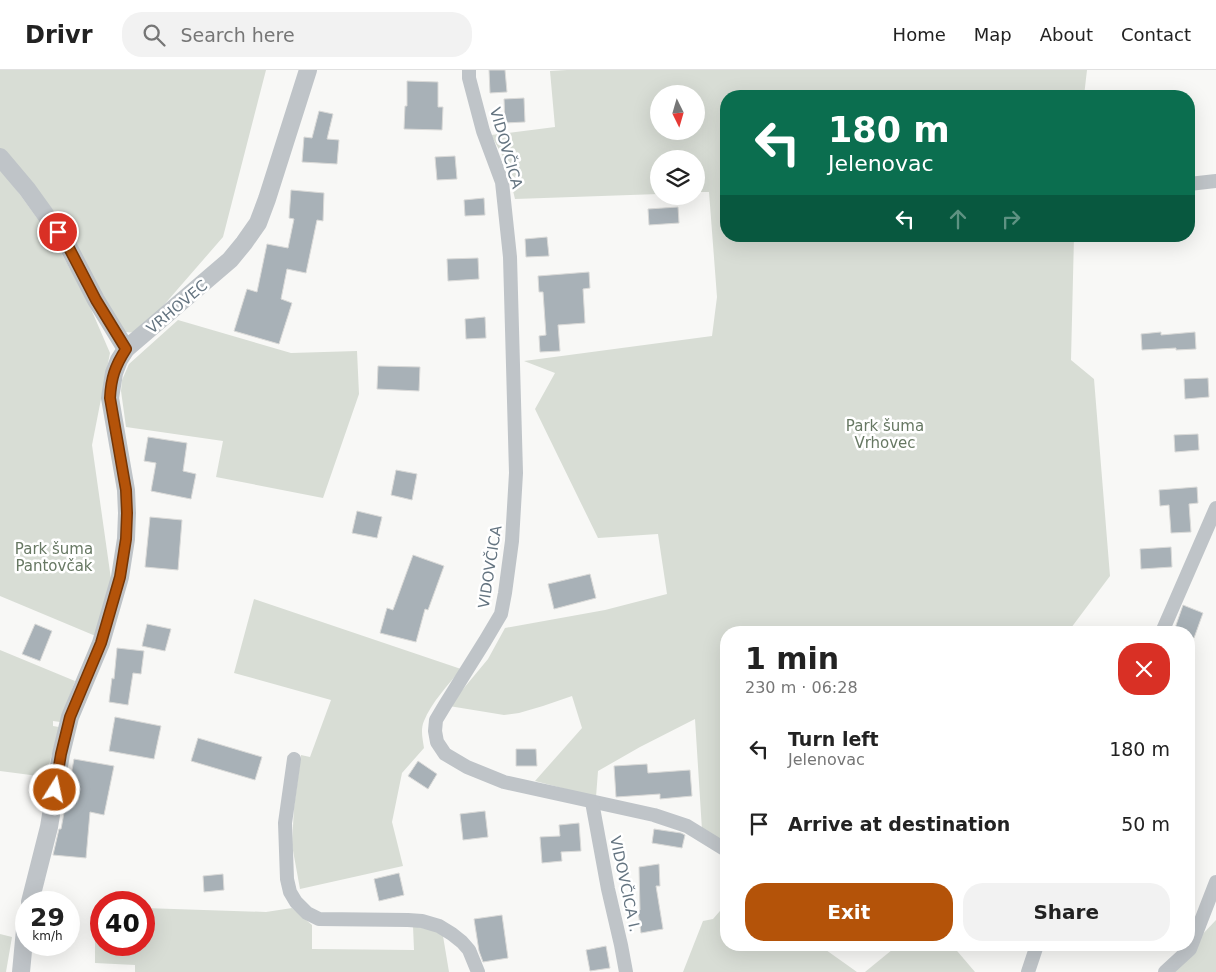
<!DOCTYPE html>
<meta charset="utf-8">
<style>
body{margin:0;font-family:"DejaVu Sans",sans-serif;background:#f2f2f2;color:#222;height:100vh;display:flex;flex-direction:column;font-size:19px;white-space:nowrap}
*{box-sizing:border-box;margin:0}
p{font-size:16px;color:#767676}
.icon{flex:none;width:28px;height:28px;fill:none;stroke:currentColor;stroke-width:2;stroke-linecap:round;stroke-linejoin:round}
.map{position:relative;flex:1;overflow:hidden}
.side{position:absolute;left:720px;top:556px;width:475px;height:325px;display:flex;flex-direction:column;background:#fff;border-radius:20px;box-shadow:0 5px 20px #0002}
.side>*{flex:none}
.hud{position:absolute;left:720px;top:20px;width:475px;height:152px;border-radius:20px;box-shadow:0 5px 20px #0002;background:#0b6e4f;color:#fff;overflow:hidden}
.needle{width:32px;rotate:175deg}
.controls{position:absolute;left:650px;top:15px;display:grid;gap:10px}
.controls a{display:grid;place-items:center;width:55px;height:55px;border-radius:50%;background:#fff;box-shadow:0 5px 20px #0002;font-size:25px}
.speed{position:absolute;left:15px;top:821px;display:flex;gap:10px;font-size:25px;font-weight:700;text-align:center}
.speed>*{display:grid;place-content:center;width:65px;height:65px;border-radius:50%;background:#fff;box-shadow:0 5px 20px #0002;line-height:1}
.speed small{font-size:12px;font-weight:400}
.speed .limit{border:8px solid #d22;background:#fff;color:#111}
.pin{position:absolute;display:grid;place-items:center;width:42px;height:42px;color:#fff;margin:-21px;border:2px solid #fff;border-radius:50%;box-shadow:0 1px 5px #0007}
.me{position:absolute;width:55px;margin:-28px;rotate:10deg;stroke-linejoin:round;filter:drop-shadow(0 0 4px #0008)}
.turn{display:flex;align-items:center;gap:18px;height:105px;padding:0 25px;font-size:22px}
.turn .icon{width:65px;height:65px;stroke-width:2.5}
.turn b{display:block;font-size:35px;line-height:42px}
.lanes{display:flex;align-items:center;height:48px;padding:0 25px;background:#0003;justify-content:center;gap:25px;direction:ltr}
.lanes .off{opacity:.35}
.round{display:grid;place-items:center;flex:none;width:52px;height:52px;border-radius:20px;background:#f2f2f2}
.overview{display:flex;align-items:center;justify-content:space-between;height:85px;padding:0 25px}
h1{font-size:30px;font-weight:700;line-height:38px}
.action{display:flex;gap:10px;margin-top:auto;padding:10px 25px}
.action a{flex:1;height:58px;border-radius:20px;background:#b45309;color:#fff;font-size:20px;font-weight:700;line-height:58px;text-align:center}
.action a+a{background:#f2f2f2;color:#222}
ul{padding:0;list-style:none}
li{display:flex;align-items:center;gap:15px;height:75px;padding:0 25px}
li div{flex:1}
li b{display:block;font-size:19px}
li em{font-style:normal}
header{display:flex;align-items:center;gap:30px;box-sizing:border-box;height:70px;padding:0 25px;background:#fff;border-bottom:1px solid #e0e0e0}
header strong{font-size:24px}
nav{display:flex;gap:28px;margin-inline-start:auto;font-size:18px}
.search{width:350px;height:45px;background:#f2f2f2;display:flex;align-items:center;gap:12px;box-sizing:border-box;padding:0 18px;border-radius:20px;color:#767676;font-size:19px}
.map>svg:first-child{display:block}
</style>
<header>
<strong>Drivr</strong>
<div class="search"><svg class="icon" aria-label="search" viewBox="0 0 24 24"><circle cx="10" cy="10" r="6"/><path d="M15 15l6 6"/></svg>Search here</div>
<nav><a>Home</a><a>Map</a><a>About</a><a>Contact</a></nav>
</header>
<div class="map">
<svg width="1216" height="902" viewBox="0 0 1216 902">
<rect width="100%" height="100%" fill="#f8f8f6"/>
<g fill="#d8ddd5" fill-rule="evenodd">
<path d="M0,0H266L223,167L150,251C142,257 134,266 123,261L59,147L0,80Z"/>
<path d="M567,0H1087L1084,26H726V166H1074L1071,290L1094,309L1110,506L1068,562H726V775L702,760L695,649L640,677L598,701L596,727L535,711L582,658L572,626L543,636L519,643L504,645L449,636L488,589L505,558L605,540L667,524L658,464L598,468L535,339L555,303L524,291L712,266L717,227L709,122H696V89H659V124L515,129L506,92L491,65L555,57L550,1ZM659,24H696V61H659Z"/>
<path d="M0,97L58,177L88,232L110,283L92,375L111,509L98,567L0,526Z"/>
<path d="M178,250L291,283L357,281L359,324L323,428L216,407L223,371L126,357L121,321L122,310L129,294Z"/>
<path d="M254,529L461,599C449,614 431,633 424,651C420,660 423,670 424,678L402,703L392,752L403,796L300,819L292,775L294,737L301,685L310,687L331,630L234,603Z"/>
<path d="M0,580L75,611L60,652L53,651V656L59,657L46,707L0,701Z"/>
<path d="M726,834V875H819L857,902H683L703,851L713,849Z"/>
<path d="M95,837H101V875H144V838L266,842L292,838L312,855V879L414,880L413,856L436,861L443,866L449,902H135V895L95,893Z"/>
<path d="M1216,850V902H1167Z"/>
<path d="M0,864L12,867L6,902H0Z"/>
<path d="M898,875H952L975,902H865Z"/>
</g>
<g fill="#a8b1b7" stroke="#dadad8">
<path d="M489,0H505L507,22L490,23Z"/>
<path d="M407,11L438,12V37H443L442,60L404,59L405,36H407Z"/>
<path d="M524,28L525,52L505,53L504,29Z"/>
<path d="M319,41L333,44L327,69L339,70L337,94L302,92L304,67L312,68Z"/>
<path d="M455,86L457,109L437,110L435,87Z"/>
<path d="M291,120L324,123L323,151L317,150L306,203L287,199L281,229L292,233L279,274L234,261L247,219L257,222L267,174L288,178L294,149L289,148Z"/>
<path d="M484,128L485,145L465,146L464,130Z"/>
<path d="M678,137L679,153L649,155L648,139Z"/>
<path d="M547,167L549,186L526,187L525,169Z"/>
<path d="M478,188L479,209L448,211L447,189Z"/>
<path d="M589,202L590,218L583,219L585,253L558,255L560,281L540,282L539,266L546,265L543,222H539L538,206Z"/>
<path d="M485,247L486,268L466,269L465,249Z"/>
<path d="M1161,262V265L1195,262L1196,279L1176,280V278L1142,280L1141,264Z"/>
<path d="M378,296L420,297L419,321L377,319Z"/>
<path d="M1208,308L1209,327L1185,329L1184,309Z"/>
<path d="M1198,364L1199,380L1175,382L1174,365Z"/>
<path d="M148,367L187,373L183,401L196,404L191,429L151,421L156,393L144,391Z"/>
<path d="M396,400L417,404L412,430L391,425Z"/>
<path d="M1197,417L1198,433L1189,434L1191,462L1171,463L1169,435L1160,436L1159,420Z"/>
<path d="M357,441L382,447L377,468L352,463Z"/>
<path d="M150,447L182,450L178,500L145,497Z"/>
<path d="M1171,477L1172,497L1141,499L1140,479Z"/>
<path d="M413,485L444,496L428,540L425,539L416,572L380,563L387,538L393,540Z"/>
<path d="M590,504L596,528L554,539L548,514Z"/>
<path d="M1183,535L1203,543L1194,568L1189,566V562H1179L1174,561Z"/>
<path d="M35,554L52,561L40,591L22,584Z"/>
<path d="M147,554L171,559L165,581L142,576Z"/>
<path d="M117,578L144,581L141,604L133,603L128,635L109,632L112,608L114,609Z"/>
<path d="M115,647L161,656L154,689L109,681Z"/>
<path d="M198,668L262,687L255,710L191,691Z"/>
<path d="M516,679H536L537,696H516Z"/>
<path d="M74,689L114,696L104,745L90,742L86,788L53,785L59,759H61Z"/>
<path d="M418,691L437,704L428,719L408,706Z"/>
<path d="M647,694L648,703L690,700L692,726L660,729V724L616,727L614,696Z"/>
<path d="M485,741L488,767L463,770L460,744Z"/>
<path d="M579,753L581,781L561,782L562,791L542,793L540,767L560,766L559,755Z"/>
<path d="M654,759L681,763L685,765L682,778L652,773Z"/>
<path d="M659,794L660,816H656L663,859L641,863L638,841L640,840L639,797Z"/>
<path d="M399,803L404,825L379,831L374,809Z"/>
<path d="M223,804L224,820L204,822L203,806Z"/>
<path d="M502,845L508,888L483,892L479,881L474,849Z"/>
<path d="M606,876L610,898L590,901L586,880Z"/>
</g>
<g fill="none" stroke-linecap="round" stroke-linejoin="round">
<g stroke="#bfc4c8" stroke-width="14">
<path d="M469,0V8L483,61L502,112L510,187L516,403L512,471L505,523L501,544L485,571L445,635L436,650L435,661L437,672L445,684L467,697L504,712L654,745L687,756L726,780"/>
<path d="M1189,114L1216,111"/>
<path d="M1162,562L1216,438"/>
<path d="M294,689L285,753L287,809L290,822L296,832L307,843L319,849L408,850L422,851L439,856L452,864L462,872L469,880L478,902"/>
<path d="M592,732L608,819L621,875L626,902"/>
<path d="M1028,902L1037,875"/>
<path d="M1165,902L1190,879L1216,812"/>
</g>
<g stroke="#bfc4c8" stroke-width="18">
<path d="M0,87L27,119L68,176L96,230L126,279"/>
<path d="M30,832L49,757L61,684L70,647L101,573L120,507L126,469L127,443L126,420L110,328L114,303L119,290L126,279L230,190L244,173L258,153L267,129L308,0"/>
<path d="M21,902L26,849"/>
</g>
</g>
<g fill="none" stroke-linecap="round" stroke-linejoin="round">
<defs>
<path id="route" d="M55,720L61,684L70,647L101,573L120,507L126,469L127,443L126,420L110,328C111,308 115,296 126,279L96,230L68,176L58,162"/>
</defs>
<use href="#route" stroke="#753606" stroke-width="12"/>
<use href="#route" stroke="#b45309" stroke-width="9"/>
</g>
<g text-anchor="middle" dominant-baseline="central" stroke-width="5" stroke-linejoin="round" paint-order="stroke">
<g font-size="15" fill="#647480" stroke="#fff">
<text transform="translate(506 78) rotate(74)">VIDOVČICA</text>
<text transform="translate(177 237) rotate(-40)">VRHOVEC</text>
<text transform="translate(490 497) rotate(-81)">VIDOVČICA</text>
<text transform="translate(625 814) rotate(78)">VIDOVČICA I.</text>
</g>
<g font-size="15" fill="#677863" stroke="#fff">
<text x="885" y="356">Park šuma<tspan x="885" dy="17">Vrhovec</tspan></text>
<text x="54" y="479">Park šuma<tspan x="54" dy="17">Pantovčak</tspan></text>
</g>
</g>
</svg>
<div class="controls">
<a><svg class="needle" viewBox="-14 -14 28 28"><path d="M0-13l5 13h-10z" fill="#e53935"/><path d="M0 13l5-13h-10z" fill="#767676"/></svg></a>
<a><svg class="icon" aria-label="layers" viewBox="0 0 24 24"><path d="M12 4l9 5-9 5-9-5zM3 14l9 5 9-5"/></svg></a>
</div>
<div class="speed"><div>29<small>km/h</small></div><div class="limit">40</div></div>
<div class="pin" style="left:58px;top:162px;background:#d93025"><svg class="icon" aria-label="arrive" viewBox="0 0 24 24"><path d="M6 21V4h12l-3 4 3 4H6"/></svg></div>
<svg class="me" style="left:55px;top:720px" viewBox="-20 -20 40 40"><circle r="17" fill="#b45309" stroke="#fff" stroke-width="3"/><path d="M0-11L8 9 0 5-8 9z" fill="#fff"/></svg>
<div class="hud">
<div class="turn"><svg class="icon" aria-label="left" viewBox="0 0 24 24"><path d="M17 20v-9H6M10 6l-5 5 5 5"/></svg><div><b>180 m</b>Jelenovac</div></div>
<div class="lanes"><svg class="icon" aria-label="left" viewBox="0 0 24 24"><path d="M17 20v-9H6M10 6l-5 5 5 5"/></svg><svg class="icon off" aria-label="ahead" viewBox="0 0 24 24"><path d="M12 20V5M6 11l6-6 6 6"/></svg><svg class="icon off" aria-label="right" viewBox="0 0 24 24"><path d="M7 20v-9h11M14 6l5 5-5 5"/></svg></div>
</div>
<section class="side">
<div class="overview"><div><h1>1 min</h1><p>230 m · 06:28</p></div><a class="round" style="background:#d93025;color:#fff"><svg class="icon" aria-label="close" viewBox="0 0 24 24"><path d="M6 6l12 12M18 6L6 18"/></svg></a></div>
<ul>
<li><svg class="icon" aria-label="left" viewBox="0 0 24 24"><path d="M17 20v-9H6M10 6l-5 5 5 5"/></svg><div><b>Turn left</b><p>Jelenovac</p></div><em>180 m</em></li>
<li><svg class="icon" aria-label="arrive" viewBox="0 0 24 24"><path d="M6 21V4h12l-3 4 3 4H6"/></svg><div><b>Arrive at destination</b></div><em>50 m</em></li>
</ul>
<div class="action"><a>Exit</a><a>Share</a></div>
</section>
</div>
